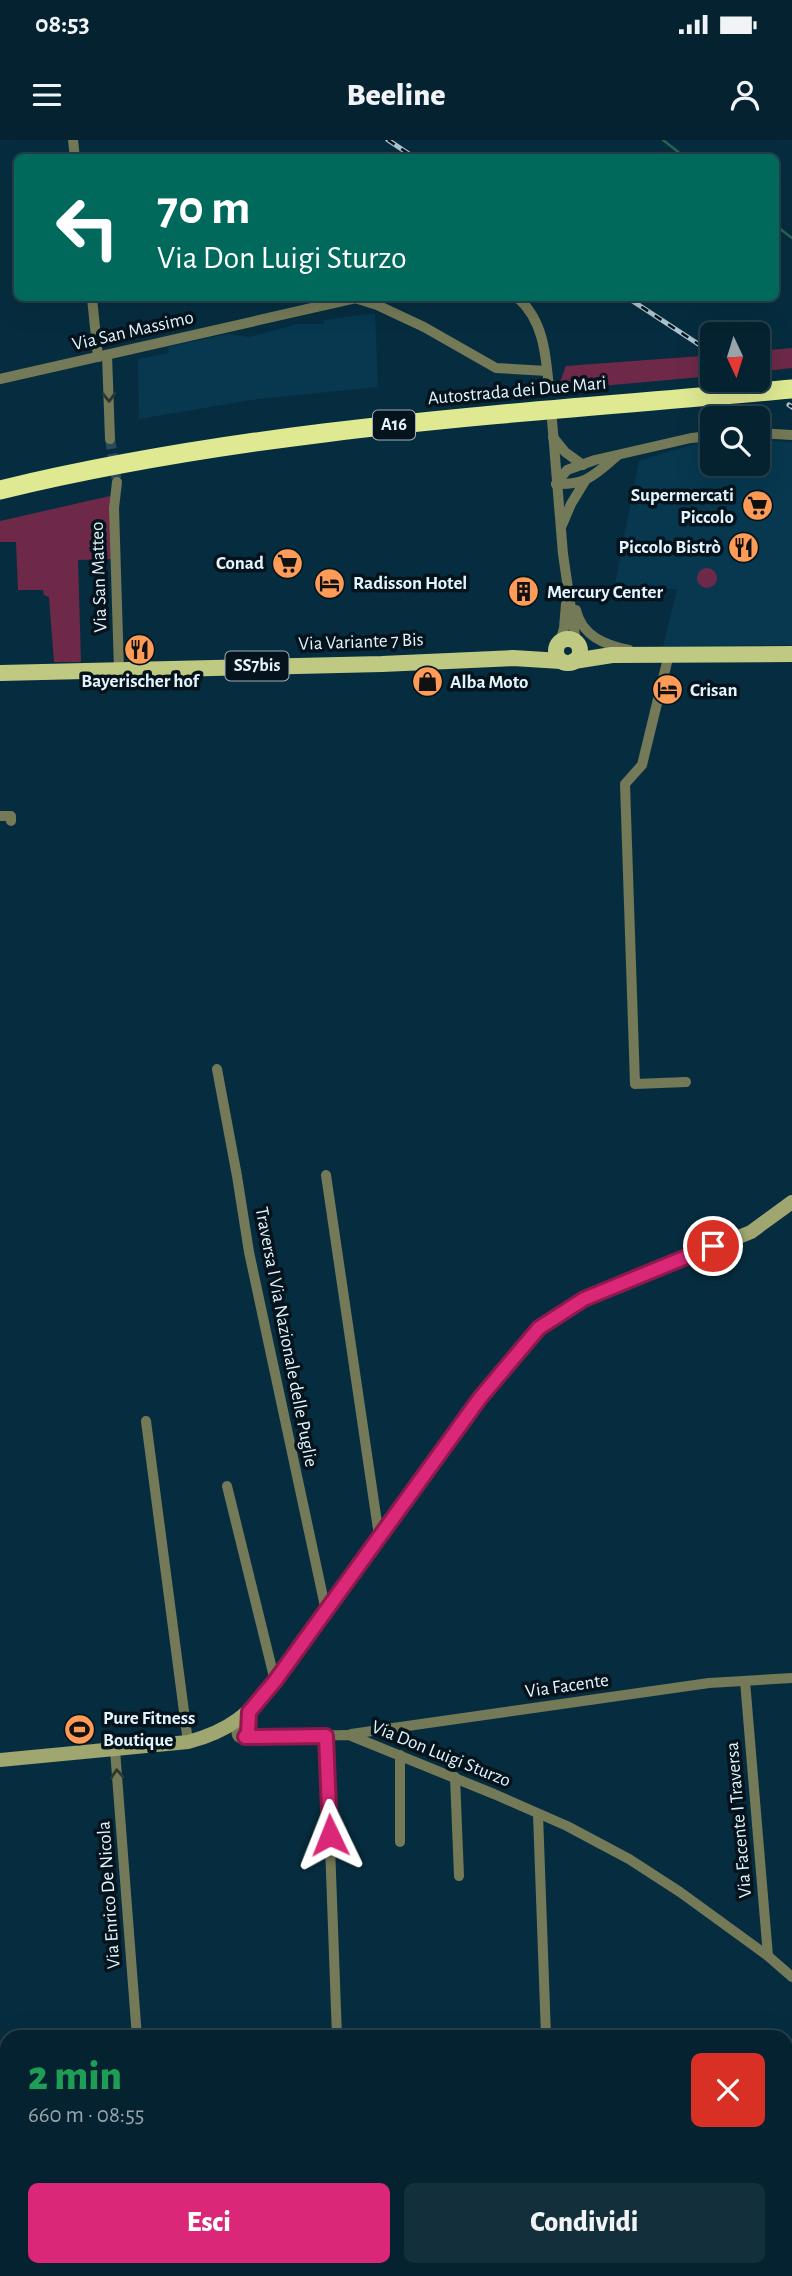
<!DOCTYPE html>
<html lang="it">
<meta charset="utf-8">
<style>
body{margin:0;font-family:"Alegreya Sans",sans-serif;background:#122f3b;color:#f1f3f6;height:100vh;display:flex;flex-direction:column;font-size:26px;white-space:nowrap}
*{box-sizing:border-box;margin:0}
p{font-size:23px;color:#97a4aa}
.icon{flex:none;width:38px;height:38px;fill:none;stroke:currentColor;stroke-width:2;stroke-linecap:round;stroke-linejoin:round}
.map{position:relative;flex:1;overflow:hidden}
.details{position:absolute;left:0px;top:1890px;width:793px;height:247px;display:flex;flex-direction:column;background:#04222f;border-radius:21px 21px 0 0;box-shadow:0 7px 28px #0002,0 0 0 2px #253f4b}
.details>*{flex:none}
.guide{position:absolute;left:14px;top:14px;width:765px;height:147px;border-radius:10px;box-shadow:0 7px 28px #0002,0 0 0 2px #253f4b;background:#00695c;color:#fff;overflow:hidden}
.needle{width:46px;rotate:176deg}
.buttons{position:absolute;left:700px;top:182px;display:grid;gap:14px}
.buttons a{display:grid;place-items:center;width:70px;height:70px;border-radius:10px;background:#04222f;box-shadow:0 7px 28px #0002,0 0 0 2px #253f4b;font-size:35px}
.pin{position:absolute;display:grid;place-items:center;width:60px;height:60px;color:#fff;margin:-30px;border:4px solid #fff;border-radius:50%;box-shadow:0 2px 7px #0007}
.me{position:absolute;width:77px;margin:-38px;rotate:358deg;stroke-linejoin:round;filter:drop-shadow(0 0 5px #0008)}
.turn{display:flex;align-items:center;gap:24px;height:147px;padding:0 28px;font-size:32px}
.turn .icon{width:91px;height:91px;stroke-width:2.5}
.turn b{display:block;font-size:49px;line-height:60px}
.round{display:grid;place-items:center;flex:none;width:74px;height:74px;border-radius:10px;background:#122f3b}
.head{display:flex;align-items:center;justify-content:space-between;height:119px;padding:0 28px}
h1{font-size:42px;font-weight:800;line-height:52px;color:#1e9e55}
.primary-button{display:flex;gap:14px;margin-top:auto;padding:14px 28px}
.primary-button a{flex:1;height:80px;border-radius:10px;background:#db2777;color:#fff;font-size:28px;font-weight:800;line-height:80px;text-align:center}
.primary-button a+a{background:#122f3b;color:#f1f3f6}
.status{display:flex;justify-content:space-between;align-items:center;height:49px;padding:0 35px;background:#04222f;direction:ltr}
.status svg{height:19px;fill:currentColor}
header{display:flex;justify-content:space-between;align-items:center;height:91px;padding:0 28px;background:#04222f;font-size:32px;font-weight:800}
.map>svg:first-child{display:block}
</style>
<div class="status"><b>08:53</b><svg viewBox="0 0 49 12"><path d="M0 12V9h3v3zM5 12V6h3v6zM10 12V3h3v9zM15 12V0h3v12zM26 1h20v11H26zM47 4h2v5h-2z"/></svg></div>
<header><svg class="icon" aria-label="menu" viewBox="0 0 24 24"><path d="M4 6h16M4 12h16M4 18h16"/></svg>Beeline<svg class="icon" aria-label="person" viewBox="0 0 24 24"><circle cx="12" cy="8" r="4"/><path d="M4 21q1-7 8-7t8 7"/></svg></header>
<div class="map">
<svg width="792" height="2136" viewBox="0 0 792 2136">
<rect width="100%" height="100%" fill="#062d3f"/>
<g fill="#07384f">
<path d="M375,173L378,247L258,259L139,279L138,219L169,213L168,207L228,194L249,197L298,184H324V180Z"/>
<path d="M758,300L792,302V505L663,506L677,449H614L639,321L700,302H712V324H758Z"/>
</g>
<g fill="#6e2949">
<path d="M792,208V228L758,232V211Z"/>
<path d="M701,216L712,222V236L557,250L566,226Z"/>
<path d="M110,356L111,419L78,420L81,522H54L49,457L44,455L43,450H18L16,402H0V381Z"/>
<circle cx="707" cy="438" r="10"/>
</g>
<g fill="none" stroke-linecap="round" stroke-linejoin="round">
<g stroke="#296455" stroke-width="2.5">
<path d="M663,0L686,18"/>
<path d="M775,85L792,98"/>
</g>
<path stroke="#274b5c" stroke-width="10" stroke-dasharray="10 5" stroke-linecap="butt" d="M110,299L117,342"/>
<g stroke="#747957" stroke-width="10">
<path d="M73,0L75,18"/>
<path d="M92,158L98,217"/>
<path d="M355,158L377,165L424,187L496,228L547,231"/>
<path d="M518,158C544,181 546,216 549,249"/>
<path d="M107,215L110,299"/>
<path d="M0,239L356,158"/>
<path d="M552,280L563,414L576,503"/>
<path d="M758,293L792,295"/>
<path d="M553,297L565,312L583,325"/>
<path d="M117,342L114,368L119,530"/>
<path d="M556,344L567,330L595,320L691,298L712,296"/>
<path d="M556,344C587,345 594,335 617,316"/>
<path d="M562,385L571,364L585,341"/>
<path d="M576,470C582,496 605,505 629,510"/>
<path d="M560,502L564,488L566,464"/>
<path d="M669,514L642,625L625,644L635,944L686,942"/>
<path d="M0,676H11V681"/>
<path d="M217,929L237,1036L249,1112L326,1471"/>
<path d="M326,1035L379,1396"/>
<path d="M146,1281L188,1602"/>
<path d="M227,1346L275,1541"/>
<path d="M745,1541L768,1816"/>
<circle cx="242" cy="1593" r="5.5"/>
<path d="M351,1594L709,1543L792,1538"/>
<path d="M326,1596L337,1897"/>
<path d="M245,1597L349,1595L494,1654L567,1686L629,1719L680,1752L768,1816L792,1837"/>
<path d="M115,1610L137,1897"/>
<path d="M455,1637L459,1736"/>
<path d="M538,1674L546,1896"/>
<path d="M400,1702V1615"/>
<path d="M0,1988L3,2043"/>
<path d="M786,2007L792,2006"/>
<path d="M0,2086H7"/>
<path d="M0,2108L7,2112"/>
<path d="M30,2130L37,2136"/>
</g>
<path stroke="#9fa66f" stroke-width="14" d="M0,1620L188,1602C230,1591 249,1574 275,1541L480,1257L539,1188L585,1159L751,1092L792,1062"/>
<g stroke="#c0c981" stroke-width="16">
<circle cx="568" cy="511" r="12"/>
<path d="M574,521L612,515L792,514"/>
<path d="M0,533L382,524L513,518L561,521"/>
</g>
<path stroke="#dee992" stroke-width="19" d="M0,350C259,287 527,273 792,249"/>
<defs>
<g id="rail">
<path d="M388,0L415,18"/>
<path d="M628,158L712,213"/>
<path d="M789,265L792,267"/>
</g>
</defs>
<use href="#rail" stroke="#aec4cf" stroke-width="5"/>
<use href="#rail" stroke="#05141c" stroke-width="2.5" stroke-dasharray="8" stroke-linecap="butt"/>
</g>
<defs><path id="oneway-chevron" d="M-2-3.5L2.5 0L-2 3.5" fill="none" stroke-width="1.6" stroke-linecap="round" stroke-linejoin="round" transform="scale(1.75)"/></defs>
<g stroke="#2c3731">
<use href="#oneway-chevron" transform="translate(109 257) rotate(88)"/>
<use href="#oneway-chevron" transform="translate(117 1634) rotate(-94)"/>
</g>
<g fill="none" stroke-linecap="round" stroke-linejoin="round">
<defs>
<path id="route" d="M330,1695L326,1596L245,1597L248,1593L249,1572L275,1541L480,1258L539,1188L584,1159L713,1106"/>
</defs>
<use href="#route" stroke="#8e194d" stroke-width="18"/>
<use href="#route" stroke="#db2777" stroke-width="12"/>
</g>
<defs>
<symbol id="supermarket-disc" viewBox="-11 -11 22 22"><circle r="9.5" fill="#fe9c57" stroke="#05141c"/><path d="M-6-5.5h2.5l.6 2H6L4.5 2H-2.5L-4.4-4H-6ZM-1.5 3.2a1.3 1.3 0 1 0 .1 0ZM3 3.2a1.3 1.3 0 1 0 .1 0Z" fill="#111"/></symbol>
<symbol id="restaurant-disc" viewBox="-11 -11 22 22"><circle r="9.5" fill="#fe9c57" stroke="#05141c"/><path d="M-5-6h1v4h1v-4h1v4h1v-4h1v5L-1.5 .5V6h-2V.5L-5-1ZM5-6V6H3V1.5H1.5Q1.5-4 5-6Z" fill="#111"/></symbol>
<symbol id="hotel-disc" viewBox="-11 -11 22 22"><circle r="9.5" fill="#fe9c57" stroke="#05141c"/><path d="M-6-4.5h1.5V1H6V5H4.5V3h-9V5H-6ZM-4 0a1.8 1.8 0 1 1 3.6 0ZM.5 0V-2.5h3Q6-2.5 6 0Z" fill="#111"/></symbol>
<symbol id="building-disc" viewBox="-11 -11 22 22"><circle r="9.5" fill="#fe9c57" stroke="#05141c"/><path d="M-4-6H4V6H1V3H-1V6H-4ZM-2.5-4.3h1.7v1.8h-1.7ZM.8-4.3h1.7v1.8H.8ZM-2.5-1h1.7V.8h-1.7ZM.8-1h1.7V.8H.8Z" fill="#111"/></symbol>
<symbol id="shop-disc" viewBox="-11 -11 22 22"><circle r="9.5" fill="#fe9c57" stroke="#05141c"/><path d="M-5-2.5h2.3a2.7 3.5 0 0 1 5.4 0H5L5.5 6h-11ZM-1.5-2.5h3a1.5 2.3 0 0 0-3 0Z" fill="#111"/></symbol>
<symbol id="stadium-disc" viewBox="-11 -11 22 22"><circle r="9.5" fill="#fe9c57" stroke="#05141c"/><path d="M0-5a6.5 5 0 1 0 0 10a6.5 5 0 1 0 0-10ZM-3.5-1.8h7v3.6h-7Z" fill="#111"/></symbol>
</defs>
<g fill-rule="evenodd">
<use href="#supermarket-disc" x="740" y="348" width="35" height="35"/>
<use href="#restaurant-disc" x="726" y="390" width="35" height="35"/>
<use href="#supermarket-disc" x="270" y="406" width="35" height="35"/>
<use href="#hotel-disc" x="312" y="426" width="35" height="35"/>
<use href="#building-disc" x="506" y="434" width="35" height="35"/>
<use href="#restaurant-disc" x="122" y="492" width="35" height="35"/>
<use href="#shop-disc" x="410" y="524" width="35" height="35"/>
<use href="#hotel-disc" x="650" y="532" width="35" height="35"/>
<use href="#stadium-disc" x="62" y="1572" width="35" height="35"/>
</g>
<g text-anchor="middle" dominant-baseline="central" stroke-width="7" stroke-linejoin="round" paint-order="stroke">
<g fill="#05141c" stroke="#a1b1ba" stroke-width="2">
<rect x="373" y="270.5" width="42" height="29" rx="5"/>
<rect x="225.5" y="511.5" width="63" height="29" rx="5"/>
</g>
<g font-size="18" font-weight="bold" fill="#e4f4fd">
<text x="394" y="285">A16</text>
<text x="257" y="526">SS7bis</text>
</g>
<g font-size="19" fill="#e4f4fd" stroke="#05141c">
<text transform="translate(133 191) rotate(-13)">Via San Massimo</text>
<text transform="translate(517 251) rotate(-5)">Autostrada dei Due Mari</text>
<text transform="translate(99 437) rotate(-92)">Via San Matteo</text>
<text transform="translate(361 502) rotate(-2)">Via Variante 7 Bis</text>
<text transform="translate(286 1197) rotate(79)">Traversa I Via Nazionale delle Puglie</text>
<text transform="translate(567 1546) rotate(-8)">Via Facente</text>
<text transform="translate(441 1614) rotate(22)">Via Don Luigi Sturzo</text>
<text transform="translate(739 1680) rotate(-95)">Via Facente I Traversa</text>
<text transform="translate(109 1755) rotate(-94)">Via Enrico De Nicola</text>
</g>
<g font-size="19" font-weight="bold" fill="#e4f4fd" stroke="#05141c" text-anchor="start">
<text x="734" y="355" text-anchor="end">Supermercati<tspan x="734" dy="22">Piccolo</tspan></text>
<text x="721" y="407" text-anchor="end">Piccolo Bistrò</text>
<text x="264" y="423" text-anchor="end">Conad</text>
<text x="353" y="443">Radisson Hotel</text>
<text x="547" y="452">Mercury Center</text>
<text x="140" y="541" text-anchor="middle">Bayerischer hof</text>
<text x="450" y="542">Alba Moto</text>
<text x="690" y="550">Crisan</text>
<text x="103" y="1578">Pure Fitness<tspan x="103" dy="22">Boutique</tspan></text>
</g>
</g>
</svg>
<div class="buttons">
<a><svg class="needle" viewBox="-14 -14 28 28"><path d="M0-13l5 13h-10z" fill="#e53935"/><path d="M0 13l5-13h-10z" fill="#97a4aa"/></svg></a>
<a><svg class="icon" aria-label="search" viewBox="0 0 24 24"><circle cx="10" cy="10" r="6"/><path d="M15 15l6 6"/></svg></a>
</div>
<div class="pin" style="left:713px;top:1106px;background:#d93025"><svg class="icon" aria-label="arrive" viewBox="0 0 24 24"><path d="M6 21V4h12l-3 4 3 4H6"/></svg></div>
<svg class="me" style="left:330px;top:1695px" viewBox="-20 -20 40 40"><path d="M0-17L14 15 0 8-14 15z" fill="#db2777" stroke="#fff" stroke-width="4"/></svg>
<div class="guide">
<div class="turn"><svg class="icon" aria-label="left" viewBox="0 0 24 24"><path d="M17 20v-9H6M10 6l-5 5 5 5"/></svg><div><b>70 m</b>Via Don Luigi Sturzo</div></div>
</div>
<section class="details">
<div class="head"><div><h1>2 min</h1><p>660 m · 08:55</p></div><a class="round" style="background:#d93025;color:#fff"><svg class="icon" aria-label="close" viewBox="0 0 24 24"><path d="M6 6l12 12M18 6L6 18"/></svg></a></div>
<div class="primary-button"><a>Esci</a><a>Condividi</a></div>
</section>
</div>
